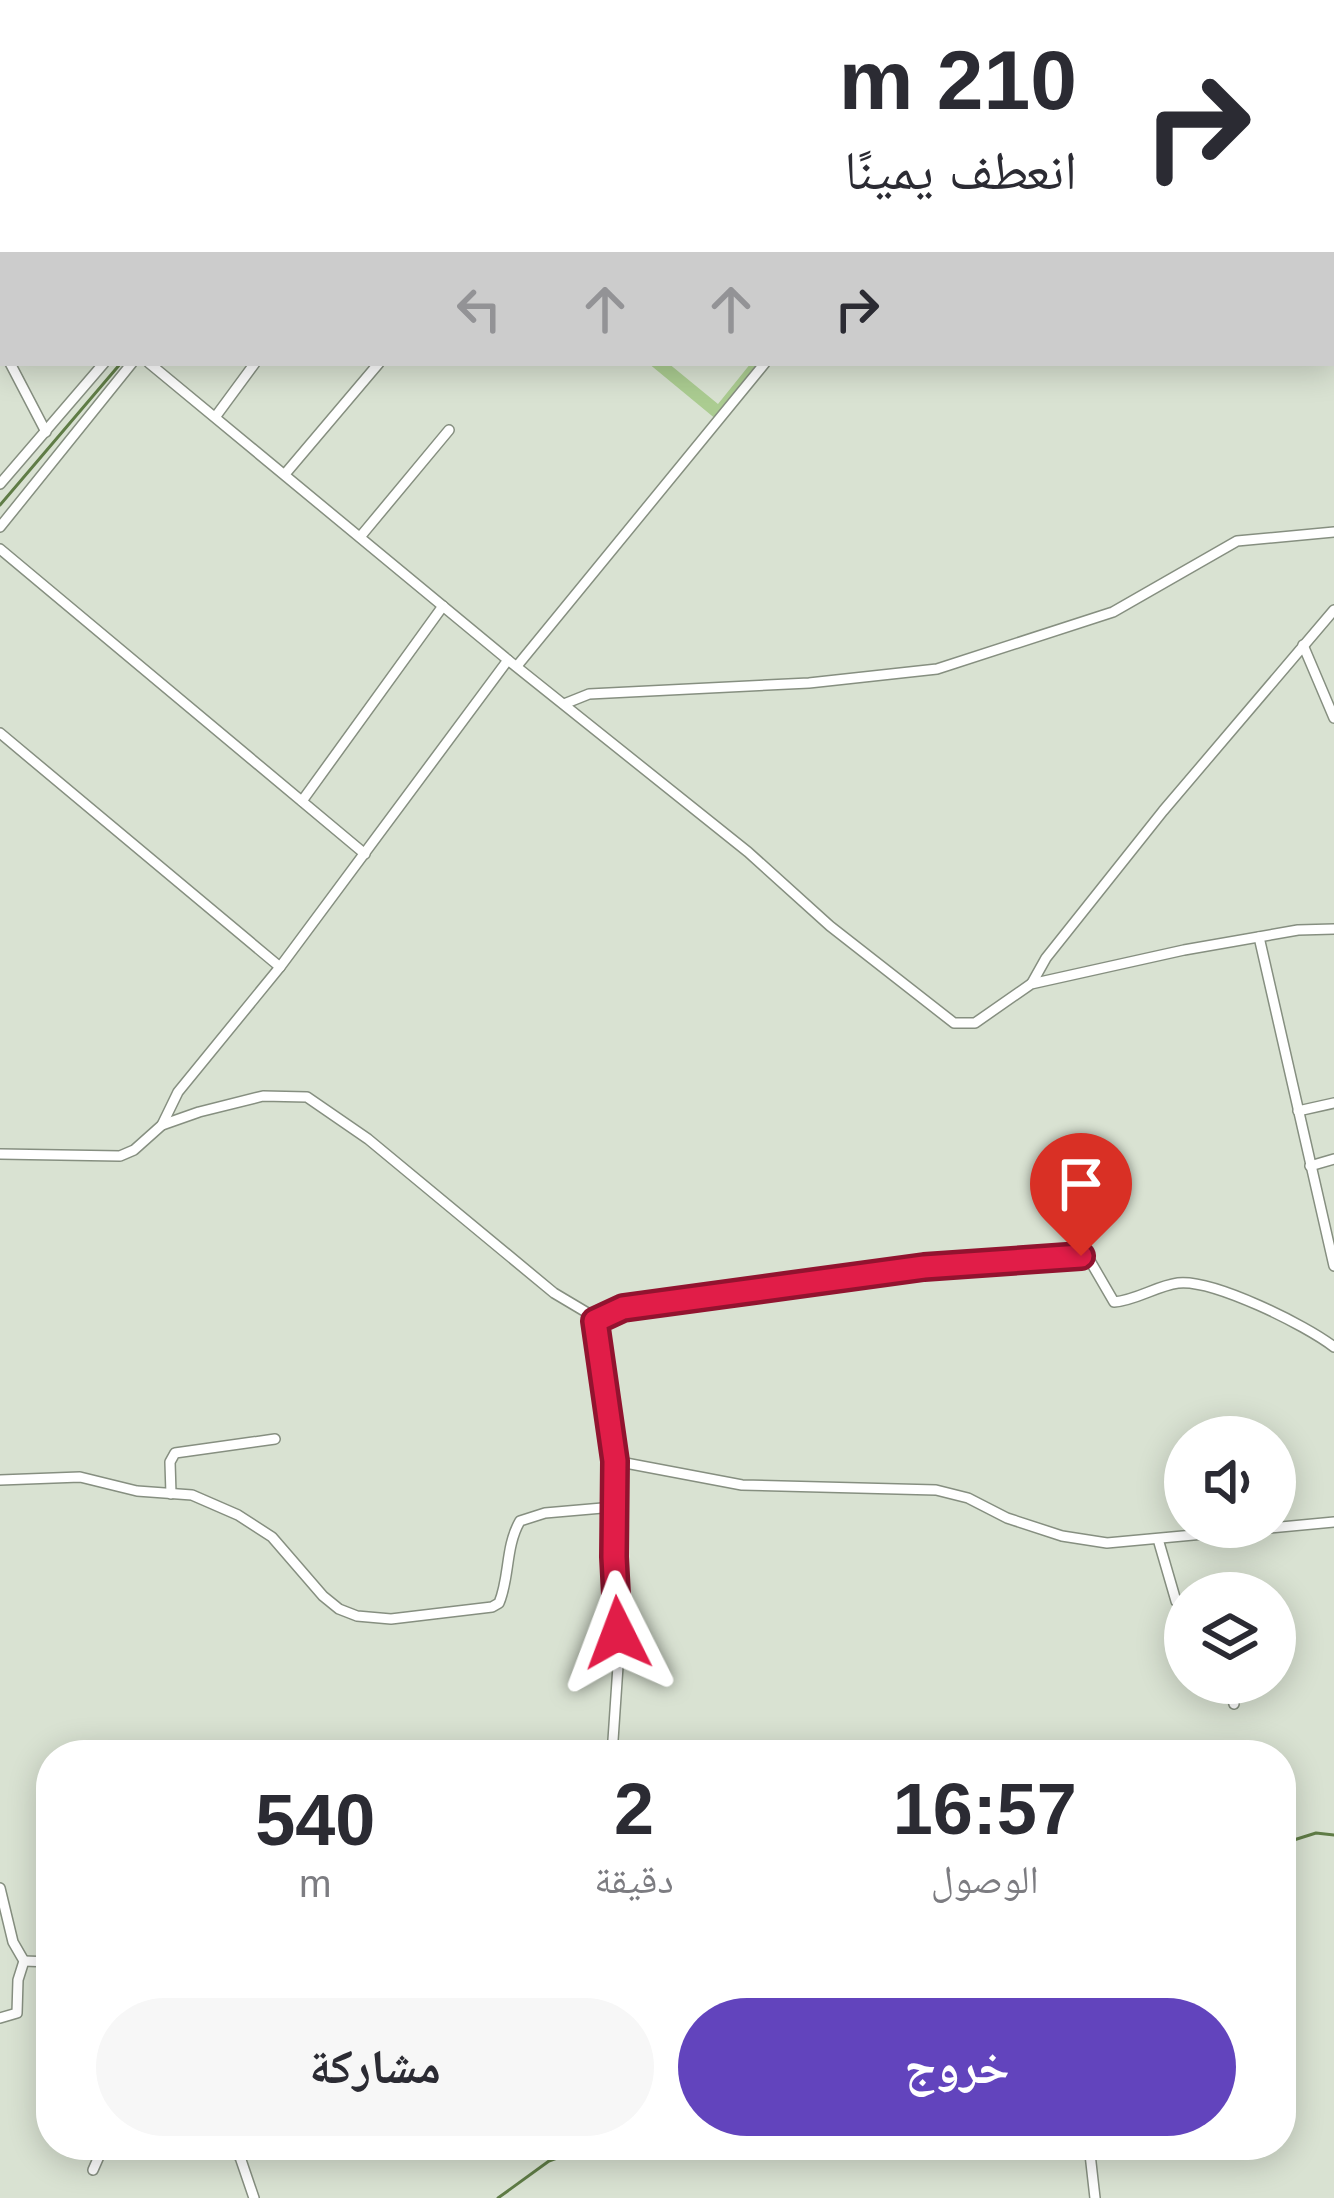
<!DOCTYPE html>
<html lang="ar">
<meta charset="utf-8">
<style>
body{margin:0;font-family:Helvetica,"Noto Naskh Arabic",sans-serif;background:#f7f7f7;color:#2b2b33;direction:rtl;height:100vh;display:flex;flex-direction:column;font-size:45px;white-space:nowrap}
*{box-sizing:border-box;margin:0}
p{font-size:39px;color:#7c7c81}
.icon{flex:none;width:66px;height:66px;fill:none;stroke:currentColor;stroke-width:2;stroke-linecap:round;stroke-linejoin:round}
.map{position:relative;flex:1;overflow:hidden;direction:ltr}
.panel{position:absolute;left:36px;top:1740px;width:1260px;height:420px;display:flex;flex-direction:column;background:#fff;border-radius:48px;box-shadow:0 6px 30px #0003;direction:rtl}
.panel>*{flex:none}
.banner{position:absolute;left:0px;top:0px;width:1335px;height:366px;box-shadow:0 6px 30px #0003;direction:rtl;background:#fff;color:#2b2b33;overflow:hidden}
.controls{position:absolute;left:1164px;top:1416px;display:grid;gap:24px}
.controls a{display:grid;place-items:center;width:132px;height:132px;border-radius:50%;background:#fff;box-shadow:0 6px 30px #0003;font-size:60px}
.pin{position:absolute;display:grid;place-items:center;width:102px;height:102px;color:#fff;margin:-123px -51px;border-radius:50% 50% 50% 0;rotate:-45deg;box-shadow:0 0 12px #0007}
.pin .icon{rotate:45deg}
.me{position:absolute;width:132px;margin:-66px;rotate:357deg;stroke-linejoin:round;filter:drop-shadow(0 0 9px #0008)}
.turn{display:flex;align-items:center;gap:42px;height:252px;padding:0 60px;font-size:54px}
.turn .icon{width:156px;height:156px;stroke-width:2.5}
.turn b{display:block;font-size:84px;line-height:102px}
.lanes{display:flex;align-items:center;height:114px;padding:0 60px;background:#0003;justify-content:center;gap:60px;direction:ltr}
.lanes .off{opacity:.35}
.eta{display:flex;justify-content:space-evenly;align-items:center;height:204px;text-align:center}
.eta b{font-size:72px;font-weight:800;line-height:84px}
.button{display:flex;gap:24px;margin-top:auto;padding:24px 60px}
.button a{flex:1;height:138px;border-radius:72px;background:#6244bd;color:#fff;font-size:48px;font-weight:800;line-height:138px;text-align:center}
.button a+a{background:#f7f7f7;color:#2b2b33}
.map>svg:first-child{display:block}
</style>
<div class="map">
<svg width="1334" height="2198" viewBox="0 0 1334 2198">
<rect width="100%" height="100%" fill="#d9e2d2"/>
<path fill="#abcc91" d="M648,363H668L718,404L751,363H764L717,420Z"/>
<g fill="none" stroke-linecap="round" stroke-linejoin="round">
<g stroke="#5f7c46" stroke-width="3">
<path d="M436,3L440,0"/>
<path d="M0,505L121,363"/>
<path d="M1281,1844L1316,1833L1334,1835"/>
<path d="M498,2198L549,2161L592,2145"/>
</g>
<defs>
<g id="minor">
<path d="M64,3L68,0"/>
<path d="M136,3L139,0"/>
<path d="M412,3L416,0"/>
<path d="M448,3L452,0"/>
<path d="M1064,3L1066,0"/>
<path d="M0,61L3,58"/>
<path d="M0,113L3,110"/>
<path d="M0,341L3,348"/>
<path d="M10,363L46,432"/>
<path d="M149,363L508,660L748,852L830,926L954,1023H975L1031,984L1184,950L1298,930L1334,929"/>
<path d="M216,416L255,363"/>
<path d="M285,474L379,363"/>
<path d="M0,484L104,363"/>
<path d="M0,527L132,363"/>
<path d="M360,537L449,430"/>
<path d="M0,549L365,854"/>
<path d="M1303,645L1334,718"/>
<path d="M517,666L765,363"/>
<path d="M564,704L589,694L809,683L937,669L1113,612L1237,541L1334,532"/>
<path d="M0,733L280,967"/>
<path d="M302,801L443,606"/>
<path d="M1259,937L1334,1266"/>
<path d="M1032,983L1046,958L1163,811L1334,610"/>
<path d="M1298,1111L1334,1103"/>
<path d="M162,1125L178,1092L280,967L508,660"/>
<path d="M0,1154L120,1156L134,1150L162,1125L199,1112L263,1096L307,1097L368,1139L554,1293L591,1315L615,1461L614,1557L618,1666L612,1755"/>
<path d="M1310,1166L1334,1159"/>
<path d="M595,1321L623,1308L651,1304L924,1267L1071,1255L1089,1259L1114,1302C1137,1300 1156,1286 1178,1283C1213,1279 1306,1325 1334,1347"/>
<path d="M615,1461L742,1485L936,1490L968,1498L1007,1518L1062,1536L1107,1543L1334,1522"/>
<path d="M0,1480L80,1477L137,1491L192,1495L238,1515L272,1537L323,1596L339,1609L357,1616L391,1619L492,1607L499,1603C510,1577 505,1547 520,1521L545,1513L614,1507"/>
<path d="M171,1494L170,1462L175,1453L275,1439"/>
<path d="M1158,1539L1176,1601L1185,1600"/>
<path d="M1229,1683L1234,1704"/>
<path d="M0,1888L13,1942L24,1961L18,1980L17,2013L0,2018"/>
<path d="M24,1961L51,1962"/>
<path d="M225,2145L240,2157L254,2198"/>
<path d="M1089,2145L1095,2198"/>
<path d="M93,2170L104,2145"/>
</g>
</defs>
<use href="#minor" stroke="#868f80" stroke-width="12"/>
<use href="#minor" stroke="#fff" stroke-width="9"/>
</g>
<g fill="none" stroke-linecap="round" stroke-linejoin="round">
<defs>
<path id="route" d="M618,1633L614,1557L615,1461L595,1321L623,1308L924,1267L1081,1256"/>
</defs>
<use href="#route" stroke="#92132f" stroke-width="30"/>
<use href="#route" stroke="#e11d48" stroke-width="21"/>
</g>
</svg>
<div class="controls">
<a><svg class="icon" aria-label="sound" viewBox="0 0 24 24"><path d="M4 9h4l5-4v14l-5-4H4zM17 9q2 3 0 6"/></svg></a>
<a><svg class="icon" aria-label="layers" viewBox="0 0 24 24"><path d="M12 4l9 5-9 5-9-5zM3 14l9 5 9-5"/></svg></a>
</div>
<div class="pin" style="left:1081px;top:1256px;background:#d93025"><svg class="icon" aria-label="arrive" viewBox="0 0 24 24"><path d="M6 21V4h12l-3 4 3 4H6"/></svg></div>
<svg class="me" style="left:618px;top:1633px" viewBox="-20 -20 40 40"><path d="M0-17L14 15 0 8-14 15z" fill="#e11d48" stroke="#fff" stroke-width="4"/></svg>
<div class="banner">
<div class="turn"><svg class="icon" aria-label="right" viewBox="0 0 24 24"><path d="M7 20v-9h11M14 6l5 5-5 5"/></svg><div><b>210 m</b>انعطف يمينًا</div></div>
<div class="lanes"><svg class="icon off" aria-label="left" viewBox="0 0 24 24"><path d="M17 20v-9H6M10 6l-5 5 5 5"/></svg><svg class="icon off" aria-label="ahead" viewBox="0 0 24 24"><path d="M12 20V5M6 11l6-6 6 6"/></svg><svg class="icon off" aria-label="ahead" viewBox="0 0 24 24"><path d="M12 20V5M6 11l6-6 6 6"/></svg><svg class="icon" aria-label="right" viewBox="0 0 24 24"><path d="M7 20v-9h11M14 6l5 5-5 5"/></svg></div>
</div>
<section class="panel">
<div class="eta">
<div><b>16:57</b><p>الوصول</p></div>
<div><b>2</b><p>دقيقة</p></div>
<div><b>540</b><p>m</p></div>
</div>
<div class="button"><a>خروج</a><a>مشاركة</a></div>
</section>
</div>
